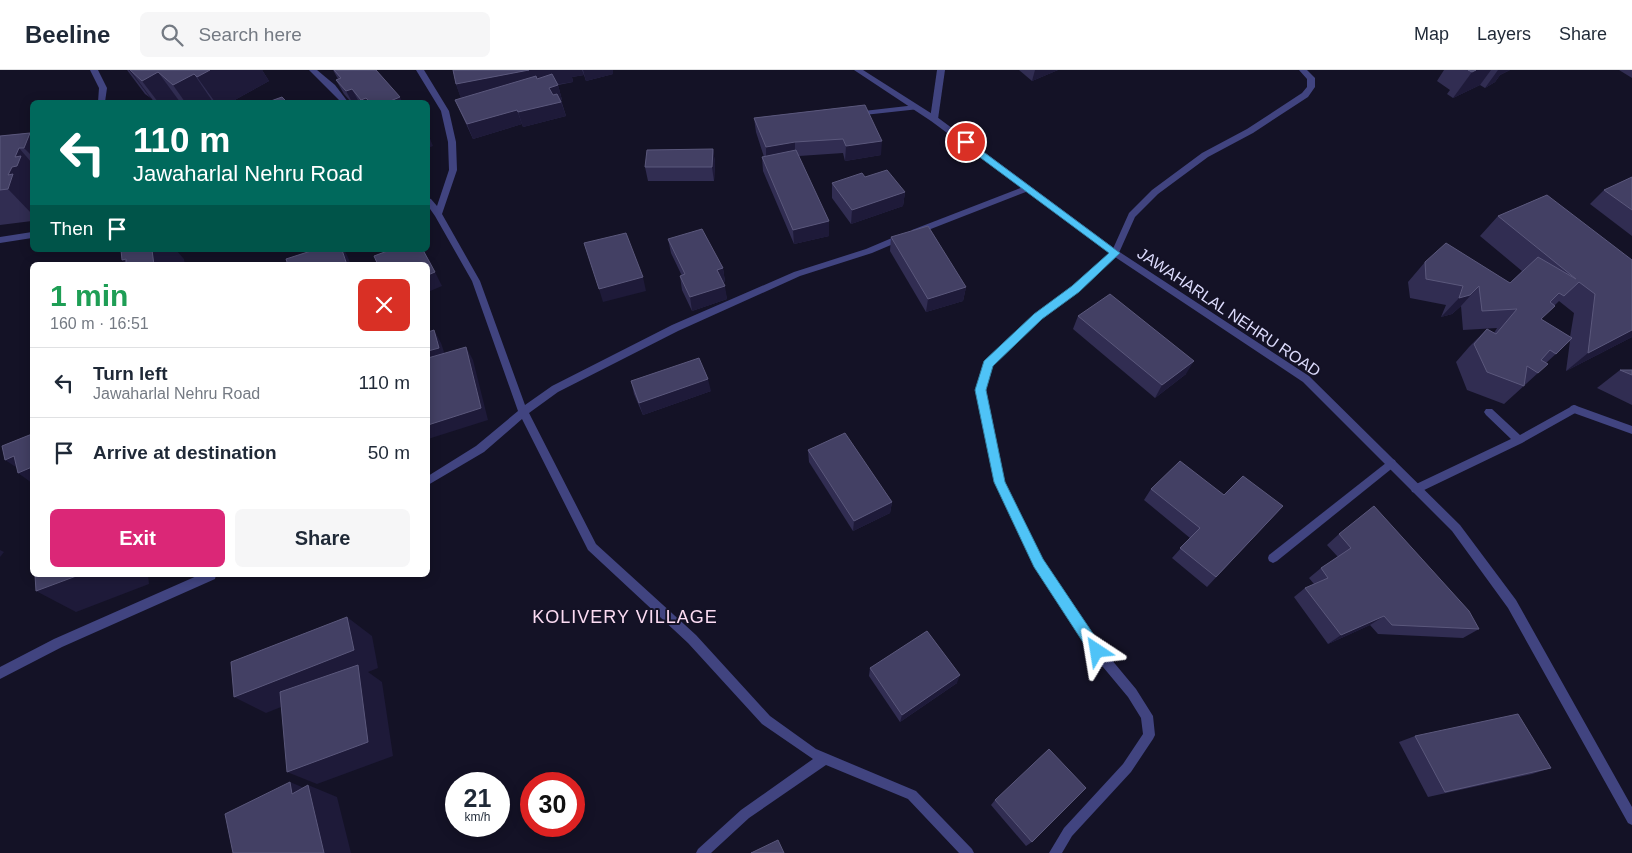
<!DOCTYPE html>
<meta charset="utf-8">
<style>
body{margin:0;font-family:Arial,sans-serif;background:#f6f6f7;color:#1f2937;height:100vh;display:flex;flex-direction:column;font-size:19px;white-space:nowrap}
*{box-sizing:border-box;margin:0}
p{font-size:16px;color:#747a83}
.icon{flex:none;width:28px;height:28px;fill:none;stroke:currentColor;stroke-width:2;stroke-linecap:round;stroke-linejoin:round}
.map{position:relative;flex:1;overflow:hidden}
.sheet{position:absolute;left:30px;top:192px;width:400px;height:315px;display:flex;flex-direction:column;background:#fff;border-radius:8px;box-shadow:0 2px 12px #0003}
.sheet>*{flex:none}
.hud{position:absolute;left:30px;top:30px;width:400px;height:152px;border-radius:8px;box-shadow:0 2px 12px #0003;background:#00695c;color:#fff;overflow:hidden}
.speed{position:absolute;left:445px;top:702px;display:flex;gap:10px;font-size:25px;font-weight:700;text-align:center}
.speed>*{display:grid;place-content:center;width:65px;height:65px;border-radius:50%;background:#fff;box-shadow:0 2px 12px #0003;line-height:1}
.speed small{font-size:12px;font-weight:400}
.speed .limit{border:8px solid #d22;background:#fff;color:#111}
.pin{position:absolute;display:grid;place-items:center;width:42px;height:42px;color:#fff;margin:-21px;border:2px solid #fff;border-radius:50%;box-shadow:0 1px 5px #0007}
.me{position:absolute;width:55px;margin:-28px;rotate:327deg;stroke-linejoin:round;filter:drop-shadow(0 0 4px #0008)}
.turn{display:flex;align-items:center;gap:18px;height:105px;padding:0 20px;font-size:22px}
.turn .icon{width:65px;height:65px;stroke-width:2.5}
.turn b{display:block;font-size:35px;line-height:42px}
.then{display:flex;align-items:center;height:48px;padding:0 20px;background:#0003;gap:10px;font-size:19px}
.round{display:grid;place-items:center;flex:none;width:52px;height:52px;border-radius:8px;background:#f6f6f7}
.overview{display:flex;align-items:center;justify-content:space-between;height:85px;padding:0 20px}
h1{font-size:30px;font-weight:800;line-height:38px;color:#1e9e55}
.button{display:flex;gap:10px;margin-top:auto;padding:10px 20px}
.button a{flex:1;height:58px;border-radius:8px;background:#db2777;color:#fff;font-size:20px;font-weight:800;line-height:58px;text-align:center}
.button a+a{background:#f6f6f7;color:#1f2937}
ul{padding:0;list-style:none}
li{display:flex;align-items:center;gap:15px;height:70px;padding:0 20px;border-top:1px solid #e0e1e3}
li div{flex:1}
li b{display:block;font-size:19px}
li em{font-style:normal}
header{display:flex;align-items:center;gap:30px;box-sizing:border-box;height:70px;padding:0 25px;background:#fff;border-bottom:1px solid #e0e1e3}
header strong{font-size:24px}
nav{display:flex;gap:28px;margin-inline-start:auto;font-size:18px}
.search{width:350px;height:45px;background:#f6f6f7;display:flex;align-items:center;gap:12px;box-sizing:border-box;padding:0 18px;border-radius:8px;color:#747a83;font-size:19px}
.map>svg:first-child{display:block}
</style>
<header>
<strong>Beeline</strong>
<div class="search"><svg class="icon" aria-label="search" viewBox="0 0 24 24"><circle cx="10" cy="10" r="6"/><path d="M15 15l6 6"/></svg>Search here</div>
<nav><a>Map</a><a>Layers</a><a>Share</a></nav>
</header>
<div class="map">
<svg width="1632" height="783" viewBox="0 0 1632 783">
<rect width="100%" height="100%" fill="#141226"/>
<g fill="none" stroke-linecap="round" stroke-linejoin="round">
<g fill="#414480" fill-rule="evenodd">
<path d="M90,0H98L107,18L105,32H98L99,18Z"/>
<path d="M916,35L920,37L919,39L855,46L851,44L855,42Z"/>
<path d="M32,162V168L0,173V167Z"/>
<path d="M1574,335L1632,356V364L1571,342L1569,339L1571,336Z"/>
<path d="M1391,389L1395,390L1396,393L1395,396L1277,491L1273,493L1269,491L1268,488L1269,485Z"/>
</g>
<g fill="#414480" fill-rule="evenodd">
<path d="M309,0H317L335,15L348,32H341Z"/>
<path d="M416,0H424L449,41L456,72L457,100L442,144L480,211L525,335L552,316L672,255L794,202L866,179L899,165H905V169L872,183L800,206L678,261L558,322L529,343L596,474L696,565L770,646L816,679L916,721L972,779L974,783H959L908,729L826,695L749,748L711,783H696L698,779L741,740L813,689L762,654L688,573L588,480L522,349L484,382L428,415V406L476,376L518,341L472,211L435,146L428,136V128L431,129L437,136L449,100L448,72L441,41Z"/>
<path d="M937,0H945L938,49L934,52L930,49Z"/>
<path d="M1299,0H1307L1315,8V17L1308,27L1253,63L1208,87L1158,124L1135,147L1118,185L1079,221L1041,248L992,296L986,320L1005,412L1043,490L1101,577L1136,619L1153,646L1155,665L1153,669L1131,702L1072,766L1062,783H1049L1064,758L1123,694L1143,664L1141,648L1128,627L1093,585L1035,496L995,412L976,320L983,294L1035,244L1073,217L1112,181L1129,143L1152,120L1202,83L1247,59L1302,23L1307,17V9Z"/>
<path d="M1028,115L1032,118L1031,120L918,164L915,165L911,162L912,160Z"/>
<path d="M1574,335L1577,336L1579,339L1577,342L1522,373L1420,422L1416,423L1412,422L1411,419L1412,416L1511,369L1486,345L1484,342L1486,339H1492L1520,365Z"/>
<path d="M199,505H216L215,509L62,577L0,609V597L54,569Z"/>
</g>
<path fill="#414480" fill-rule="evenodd" d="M854,0H863L937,47L1118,181L1309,306L1460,455L1516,530L1632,737V755L1628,753L1508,538L1452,461L1303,312L1112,185L931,51Z"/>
</g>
<g fill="#312d52" fill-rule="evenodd">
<path d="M127,0H262L269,11L231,32H154L152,29L145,24Z"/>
<path d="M333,0H376L402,32H351L344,24L336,10L338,9Z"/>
<path d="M453,0H613V4L586,11L584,5L572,7L573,12L558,15L562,30H561L566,46L523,57L522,54L473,69L455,30L461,28L456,14Z"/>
<path d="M1019,0H1058L1032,11Z"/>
<path d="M1444,0H1510L1500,5L1495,12L1485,18L1480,15L1453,28L1447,24L1450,20L1437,11Z"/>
<path d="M1619,0H1632V8Z"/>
<path d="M865,35L881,85L845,91L843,83L799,86L829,166L794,174L763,101L762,87H764L756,62L754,48Z"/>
<path d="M30,63L32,65V151L0,155V66Z"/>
<path d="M713,79L715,93L714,111H648L645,97Z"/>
<path d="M865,107L905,122L903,136L851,154L832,128V113Z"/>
<path d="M1632,107V166L1590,134L1604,120Z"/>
<path d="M1547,125L1632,267L1566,301L1570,271L1546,293L1538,303L1504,334L1467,320L1456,292L1469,277L1487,259L1494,263L1497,258L1463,260L1461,236L1452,244L1441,247L1446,235L1410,228L1408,212L1425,192L1510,213L1522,201L1480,166L1498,146ZM1559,231L1574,243L1570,267L1541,249Z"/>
<path d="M891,167L966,217L963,231L926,242L890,181Z"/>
<path d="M668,169L723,198L725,212H723L727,229L692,241L682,220L680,206H682L671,183Z"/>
<path d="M1078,246L1186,304L1155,328L1073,259Z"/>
<path d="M1620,300H1632V335L1597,318Z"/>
<path d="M631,311L711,321L643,345L634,324Z"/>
<path d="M808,380L892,432L890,443L853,461L809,392Z"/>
<path d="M1151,419L1224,425L1283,436L1207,517L1172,488L1190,468L1144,430Z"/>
<path d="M1339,464L1479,559L1463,568L1378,564L1370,555L1328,574L1294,527L1305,518L1314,514L1309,508L1321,498L1338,487L1327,475Z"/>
<path d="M870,598L957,613L900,652L869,606Z"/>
<path d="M1415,666L1551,698L1532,704L1428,727L1399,672Z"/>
<path d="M995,730L1032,772L1026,776L991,735Z"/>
</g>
<g fill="#1e1a39">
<path d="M129,0H130L152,29H151Z"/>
<path d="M210,0H262L269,11L231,32H215L197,7Z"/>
<path d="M529,0H582L584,5L572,7L573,12L553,15L461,29L456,14Z"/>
<path d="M583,0H613V4L586,11Z"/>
<path d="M1035,0H1058L1032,11Z"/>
<path d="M1476,0H1491L1480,15L1453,28L1472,2Z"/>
<path d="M1498,0H1510L1500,5L1495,12L1485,18Z"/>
<path d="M158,2L180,32H158L142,11Z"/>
<path d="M194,4L213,32H185L173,15Z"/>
<path d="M558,15L562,30L553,32L549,18Z"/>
<path d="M352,19L359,32H352L346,21Z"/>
<path d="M400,27L402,32H388Z"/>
<path d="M366,28L368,32H362L361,30Z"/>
<path d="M561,32L566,46L523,57L518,42Z"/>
<path d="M517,40L522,54L473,69L467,54Z"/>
<path d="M30,63L32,65V86L24,78Z"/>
<path d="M428,64L433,76L428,78Z"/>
<path d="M882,71L881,85L845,91L846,76Z"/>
<path d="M795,72V87L766,92V77Z"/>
<path d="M19,78L32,93V144L8,119V105Z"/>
<path d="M713,79L715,93L714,111L712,97Z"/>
<path d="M905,122L903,136L851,154L852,140Z"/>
<path d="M829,151V166L794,174L793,160Z"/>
<path d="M127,180H176L184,189L185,195H154Z"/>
<path d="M342,180H344L347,185L351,195H347Z"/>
<path d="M126,189L127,195L122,190Z"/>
<path d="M723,198L725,212L719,214L717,200Z"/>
<path d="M435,202L442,216L428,222V205Z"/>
<path d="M643,207L646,221L603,232L599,219Z"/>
<path d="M725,216L727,229L692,241L690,227Z"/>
<path d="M1479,216L1461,236L1452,244L1441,247L1459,228Z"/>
<path d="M966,217L963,231L926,242L928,229Z"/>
<path d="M434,260L441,273L447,291L428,296V281Z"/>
<path d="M1632,260V267L1566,301L1588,283Z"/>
<path d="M466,277L473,290L488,350L428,369V355Z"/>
<path d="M1194,291L1186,304L1155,328L1162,315Z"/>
<path d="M708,309L711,321L643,345L639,333Z"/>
<path d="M14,386L32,397V413L18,403L22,401L5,390Z"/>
<path d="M892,432L890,443L853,461L854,451Z"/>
<path d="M0,480L4,482L0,487Z"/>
<path d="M79,505H148L149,514L76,542L36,521Z"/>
<path d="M1384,546L1370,555L1328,574L1341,565Z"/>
<path d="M347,547L372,566L378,598L368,602L382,612L393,686L317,714L287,702L359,606L266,643L234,627Z"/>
<path d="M960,605L957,613L900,652L902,645Z"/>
<path d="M290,712L309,720L308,715L337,727L351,783H324L292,724Z"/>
</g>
<g fill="#434064" stroke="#5b587c">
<path d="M130,0H210L197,7L194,4L173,15L158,2L142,11Z"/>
<path d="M334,0H376L400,27L388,32H370L366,28L361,30L352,19L346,21L336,10L341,8Z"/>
<path d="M453,0H529L456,14Z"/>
<path d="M1468,0H1476L1472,2Z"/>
<path d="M552,4L558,15L549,18L553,25L557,24L561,32L518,42L517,40L467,54L455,30L536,6L537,9Z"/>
<path d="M282,27L287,32H268Z"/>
<path d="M865,35L882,71L846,76L843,69L795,72L766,77L754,48Z"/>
<path d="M30,63L24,78H19L15,87L21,86L17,96L12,97L8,105L13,104L8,119L0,120V66Z"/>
<path d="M713,79L712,97H645L647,80Z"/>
<path d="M796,80L829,151L793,160L762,87Z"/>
<path d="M887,100L905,122L852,140L832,113L862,103L865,107Z"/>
<path d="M1632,107V140L1604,120Z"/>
<path d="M1547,125L1632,190V260L1588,283L1595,224L1579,212L1564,226L1559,223L1550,232L1555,236L1541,249L1572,268L1556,284L1550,280L1541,290L1548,294L1538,303L1527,296L1524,316L1487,302L1474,274L1487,259L1496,264L1517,239L1482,241L1479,216L1470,225L1459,228L1463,216L1426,209L1425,192L1446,173L1510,213L1538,187L1576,209L1498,146Z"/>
<path d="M928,156L966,217L928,229L891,167Z"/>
<path d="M702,159L723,198L717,200L725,216L690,227L680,206L685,204L668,169Z"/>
<path d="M626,163L643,207L599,219L584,173Z"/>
<path d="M121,180H152L154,195H126V189L122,190Z"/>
<path d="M314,180H342L347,195H288L286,189Z"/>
<path d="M390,180H423L435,202L428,205V195H378L374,186Z"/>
<path d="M1110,224L1194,291L1162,315L1078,246Z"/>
<path d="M434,260L439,278L428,281V262Z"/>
<path d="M466,277L481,338L428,355V288Z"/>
<path d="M699,288L708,309L639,333L631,311Z"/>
<path d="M1620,300H1632V305Z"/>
<path d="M845,363L892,432L854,451L808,380Z"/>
<path d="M32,364V397L18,403L14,386L5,390L2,376Z"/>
<path d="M1180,391L1224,425L1243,406L1283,436L1216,507L1180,478L1200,458L1151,419Z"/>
<path d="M1374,436L1469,541L1479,559L1392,555L1384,546L1341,565L1305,518L1328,508L1321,498L1351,478L1339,464Z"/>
<path d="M35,505H79L36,521Z"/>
<path d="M347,547L354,580L234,627L231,592Z"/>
<path d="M927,561L960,605L902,645L870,598Z"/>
<path d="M358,595L368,672L287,702L280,622Z"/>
<path d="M1518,644L1551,698L1445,722L1415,666Z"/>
<path d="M1049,679L1086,718L1032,772L995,730Z"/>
<path d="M290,712L292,724L308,715L324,783H233L225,744Z"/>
<path d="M778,770L784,783H751Z"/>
</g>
<path fill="#4fc3f7" stroke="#337fa1" d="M966,69L1120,183L1079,222L1042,249L993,296L986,320L1005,412L1043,489L1102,577L1103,581L1102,586L1097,588L1092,586L1034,497L994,412L975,320L984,291L1034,244L1072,216L1109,183L962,74V70Z"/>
<g text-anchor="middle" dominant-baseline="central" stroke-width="4" stroke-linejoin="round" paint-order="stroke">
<g font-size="16" fill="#dbdafb" stroke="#141226">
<text transform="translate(1229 242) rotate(34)">JAWAHARLAL NEHRU ROAD</text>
</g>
<g font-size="18" letter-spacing="1" fill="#fcdcf3" stroke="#141226">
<text x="625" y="547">KOLIVERY VILLAGE</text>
</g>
</g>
</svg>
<div class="speed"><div>21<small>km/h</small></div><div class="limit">30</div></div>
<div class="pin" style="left:966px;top:72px;background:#d93025"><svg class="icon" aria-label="arrive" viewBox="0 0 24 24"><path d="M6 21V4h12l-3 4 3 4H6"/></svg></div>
<svg class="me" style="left:1097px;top:581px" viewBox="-20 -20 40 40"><path d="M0-17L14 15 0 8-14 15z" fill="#4fc3f7" stroke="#fff" stroke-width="4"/></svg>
<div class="hud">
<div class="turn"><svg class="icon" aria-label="left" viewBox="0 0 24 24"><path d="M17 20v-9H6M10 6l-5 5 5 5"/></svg><div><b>110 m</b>Jawaharlal Nehru Road</div></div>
<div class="then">Then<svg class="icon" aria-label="arrive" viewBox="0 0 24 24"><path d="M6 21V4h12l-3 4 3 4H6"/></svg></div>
</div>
<section class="sheet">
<div class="overview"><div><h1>1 min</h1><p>160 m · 16:51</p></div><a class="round" style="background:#d93025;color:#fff"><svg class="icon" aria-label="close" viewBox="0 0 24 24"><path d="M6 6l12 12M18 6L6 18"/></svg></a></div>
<ul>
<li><svg class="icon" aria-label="left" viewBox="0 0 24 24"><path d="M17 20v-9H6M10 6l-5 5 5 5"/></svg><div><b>Turn left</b><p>Jawaharlal Nehru Road</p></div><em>110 m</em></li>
<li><svg class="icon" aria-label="arrive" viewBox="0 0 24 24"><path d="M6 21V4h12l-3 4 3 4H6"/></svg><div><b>Arrive at destination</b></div><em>50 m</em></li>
</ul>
<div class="button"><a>Exit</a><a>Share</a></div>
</section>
</div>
